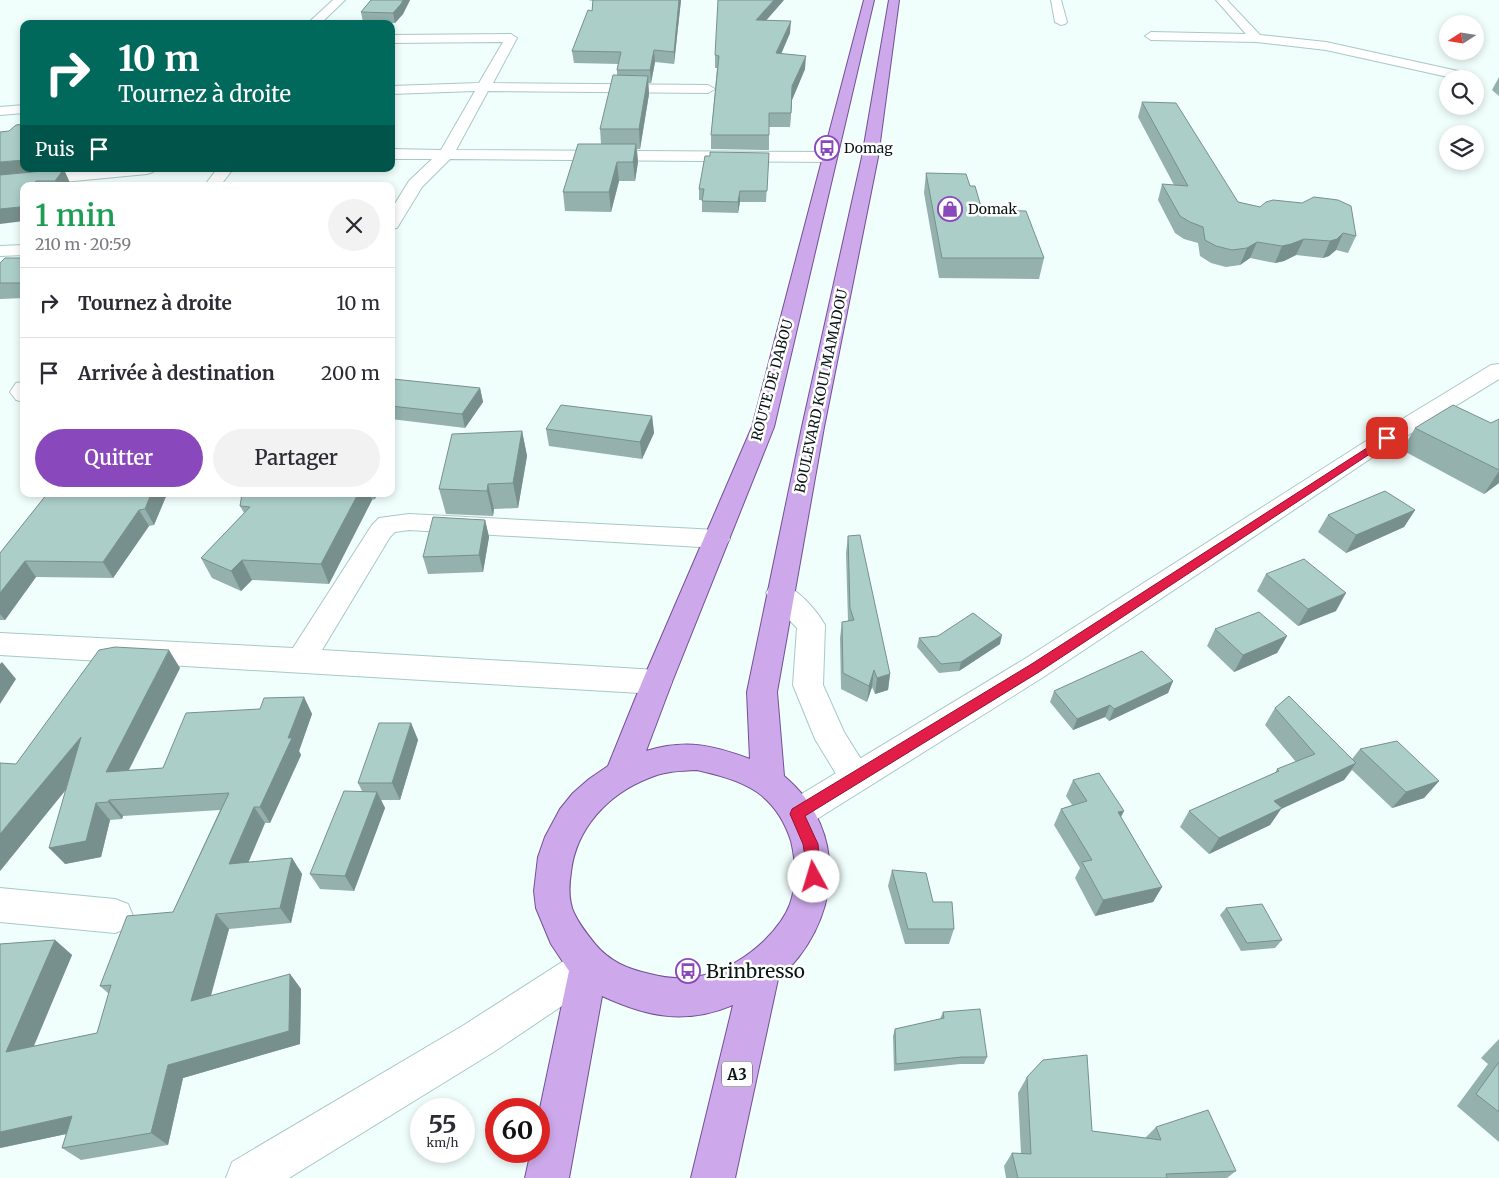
<!DOCTYPE html>
<html lang="fr">
<meta charset="utf-8">
<style>
body{margin:0;font-family:Merriweather,serif;background:#f2f2f3;color:#2b2b33;height:100vh;display:flex;flex-direction:column;font-size:19px;white-space:nowrap}
*{box-sizing:border-box;margin:0}
p{font-size:16px;color:#7c7c81}
.icon{flex:none;width:28px;height:28px;fill:none;stroke:currentColor;stroke-width:2;stroke-linecap:round;stroke-linejoin:round}
.map{position:relative;flex:1;overflow:hidden}
.panel{position:absolute;left:20px;top:182px;width:375px;height:315px;display:flex;flex-direction:column;background:#fff;border-radius:10px;box-shadow:0 2px 8px #0003}
.panel>*{flex:none}
.top-card{position:absolute;left:20px;top:20px;width:375px;height:152px;border-radius:10px;box-shadow:0 2px 8px #0003;background:#00695c;color:#fff;overflow:hidden}
.needle{width:32px;rotate:258deg}
.tools{position:absolute;left:1439px;top:15px;display:grid;gap:10px}
.tools a{display:grid;place-items:center;width:45px;height:45px;border-radius:50%;background:#fff;box-shadow:0 2px 8px #0003;font-size:25px}
.speed{position:absolute;left:410px;top:1098px;display:flex;gap:10px;font-size:25px;font-weight:700;text-align:center}
.speed>*{display:grid;place-content:center;width:65px;height:65px;border-radius:50%;background:#fff;box-shadow:0 2px 8px #0003;line-height:1}
.speed small{font-size:12px;font-weight:400}
.speed .limit{border:8px solid #d22;background:#fff;color:#111}
.pin{position:absolute;display:grid;place-items:center;width:42px;height:42px;color:#fff;margin:-21px;border-radius:10px;box-shadow:0 2px 8px #0006}
.me{position:absolute;width:55px;margin:-28px;rotate:354deg;stroke-linejoin:round;filter:drop-shadow(0 0 4px #0008)}
.turn{display:flex;align-items:center;gap:18px;height:105px;padding:0 15px;font-size:22px}
.turn .icon{width:65px;height:65px;stroke-width:2.5}
.turn b{display:block;font-size:35px;line-height:42px}
.then{display:flex;align-items:center;height:48px;padding:0 15px;background:#0003;gap:10px;font-size:19px}
.round{display:grid;place-items:center;flex:none;width:52px;height:52px;border-radius:26px;background:#f2f2f3}
.headline{display:flex;align-items:center;justify-content:space-between;height:85px;padding:0 15px}
h1{font-size:30px;font-weight:600;line-height:38px;color:#1e9e55}
.action{display:flex;gap:10px;margin-top:auto;padding:10px 15px}
.action a{flex:1;height:58px;border-radius:30px;background:#8a48bd;color:#fff;font-size:20px;font-weight:600;line-height:58px;text-align:center}
.action a+a{background:#f2f2f3;color:#2b2b33}
ul{padding:0;list-style:none}
li{display:flex;align-items:center;gap:15px;height:70px;padding:0 15px;border-top:1px solid #e1e1e2}
li div{flex:1}
li b{display:block;font-size:19px}
li em{font-style:normal}
.map>svg:first-child{display:block}
</style>
<div class="map">
<svg width="1499" height="1178" viewBox="0 0 1499 1178">
<rect width="100%" height="100%" fill="#f0fefc"/>
<g fill="none" stroke-linecap="round" stroke-linejoin="round">
<defs>
<g id="minor">
<path d="M333,0H345L320,24H307Z"/>
<path d="M1051,0H1061L1067,22L1065,24L1061,25L1055,22Z"/>
<path d="M1216,0H1227L1260,35L1326,42L1467,73L1474,77L1472,79H1457L1326,50L1256,42L1151,40L1145,36L1151,32L1246,34Z"/>
<path d="M511,34L517,38L493,83L708,85L715,89L708,93L488,91L456,150L829,152L834,154L837,157L834,160L829,162L450,159L422,187L397,228L391,229V210L409,181L432,159H391V149L441,150L475,91L391,94V86L479,83L503,42L391,43V35Z"/>
<path d="M24,105V113L0,115V107Z"/>
<path d="M100,169H155L153,172L147,174L0,188V178Z"/>
<path d="M217,169H233L220,186H204Z"/>
<path d="M24,245V255L0,256V246Z"/>
<path d="M24,382V402L16,400L10,392L16,383Z"/>
<path d="M409,514L717,530L726,533L730,539L726,545L717,548L409,530L395,532L390,537L322,650L657,670L668,674L672,682L668,690L657,694L0,655V633L293,648L372,525L379,518Z"/>
<path d="M780,583C797,588 816,609 825,625L823,685L844,732L872,777L868,787L856,791L844,787L815,739L793,685L797,628L770,600L766,593L770,586Z"/>
<path d="M0,888L115,899L128,904L133,916L128,928L115,933L0,922Z"/>
<path d="M589,947L602,953L608,966L602,979L492,1053L289,1178H226L232,1162L464,1025L576,953Z"/>
</g>
<path id="tertiary" d="M1499,364V379L1379,453L1045,676L809,824L797,829L785,824L780,814L785,804L1023,660L1363,443L1491,365Z"/>
<path id="primary" d="M864,0H874L774,427L672,682L646,751C686,739 712,745 750,759L747,692L802,427L862,157L889,0H899L878,157L824,427L777,692L784,776C851,832 840,924 778,979L735,1178H691L733,1005C685,1025 648,1017 602,996L569,1178H525L531,1151H539V1113L569,971L551,944L536,908L534,891L538,857L545,837L560,809L573,793L589,779L608,766L642,682L752,427ZM697,770C718,775 739,780 757,792C774,804 785,822 791,841C796,862 797,884 790,904C785,918 774,931 764,941C732,971 693,986 650,974C628,969 610,962 595,944C587,934 579,924 574,913C568,900 569,885 571,872C576,828 608,794 649,778C664,771 680,771 697,770Z"/>
</defs>
<use href="#minor" stroke="#a7c9c4" stroke-width="2"/>
<use href="#tertiary" stroke="#a7c9c4" stroke-width="2"/>
<use href="#primary" stroke="#725097" stroke-width="2"/>
<use href="#minor" fill="#fff" fill-rule="evenodd"/>
<use href="#tertiary" fill="#fff" fill-rule="evenodd"/>
<use href="#primary" fill="#cda9eb" fill-rule="evenodd"/>
</g>
<g fill="#94b1ad">
<path d="M371,0H410L403,14L395,23L363,22L361,12Z"/>
<path d="M588,0H681L674,64L655,62L651,83H648L649,94L640,149H637L638,162L635,181H619L611,212L565,211L563,192L601,144L600,129L617,75V70L618,64L574,63L572,51L592,11L593,1Z"/>
<path d="M784,0L766,20L790,33L781,54L805,69L792,100L790,127H769V150L711,149V135L717,68H715V55Z"/>
<path d="M1499,77V96L1492,90Z"/>
<path d="M1142,102L1238,202L1356,236L1348,253L1336,250L1329,256L1323,258L1296,255L1284,261L1275,263L1250,258L1240,265L1226,267L1211,263L1200,256L1198,243L1184,239L1175,233L1158,200L1162,184L1174,185L1138,117Z"/>
<path d="M0,132L64,170L70,183L68,186H24Z"/>
<path d="M769,153L766,202H740L738,213L702,212V200H699V189Z"/>
<path d="M926,173L970,186L982,210L1044,258L1039,279L939,278L924,193Z"/>
<path d="M24,258V298L0,299V263Z"/>
<path d="M391,381L480,388L483,402L465,428L391,419Z"/>
<path d="M652,416L654,433L642,459L549,446L546,429Z"/>
<path d="M1499,419V483L1484,494L1402,450L1415,428L1491,423Z"/>
<path d="M522,431L527,456L518,508L494,509L493,516L446,514L439,489Z"/>
<path d="M47,494H167L154,525L149,526L113,578L36,577L5,620H0V553Z"/>
<path d="M242,494H377L375,499L372,500L329,584L252,580L241,591L212,578L201,558L244,513L240,506Z"/>
<path d="M1415,510L1404,527L1346,553L1318,532L1328,515Z"/>
<path d="M485,520L489,537L483,572L428,574L423,557Z"/>
<path d="M848,536L890,674L888,690L875,694L872,687L867,702L841,689L840,638L842,622L848,621L846,553Z"/>
<path d="M1266,574L1336,611L1298,626L1257,591Z"/>
<path d="M1215,629L1287,636L1277,653L1234,672L1207,646Z"/>
<path d="M919,638L1000,644L959,671L939,673L917,647Z"/>
<path d="M180,668L129,770L163,768L260,709L304,697L312,714L299,751L301,755L270,823H265L248,862L292,858L302,874L291,923L229,929L211,996L290,974L301,989L300,1044L183,1078L168,1145L81,1160L62,1148L66,1134L0,1148V944L55,940L72,955L33,1046L97,1033L109,994L100,986L173,912L220,810L123,816L122,819L110,820L101,857L65,864L66,789L0,871L16,764Z"/>
<path d="M1173,681L1168,693L1109,721L1105,717L1073,730L1050,702L1054,691Z"/>
<path d="M1275,708L1352,759L1360,749L1439,781L1424,798L1392,808L1352,770L1344,780L1281,809L1270,825L1209,854L1180,827L1189,811L1275,773L1277,769L1296,762L1265,725Z"/>
<path d="M411,723L418,740L400,800H381L385,808L354,891L320,889L310,874L362,791L358,783Z"/>
<path d="M1073,780L1121,817L1162,887L1153,902L1095,916L1075,878L1080,868L1054,825L1061,809L1072,805L1066,796Z"/>
<path d="M892,870L954,929L949,944H905L888,886Z"/>
<path d="M1226,908L1282,940L1275,948L1241,951L1220,915Z"/>
<path d="M943,1012L987,1057L984,1064H960L894,1071L893,1036L895,1029L940,1019Z"/>
<path d="M1499,1039V1142L1457,1106L1488,1064L1481,1058Z"/>
<path d="M1027,1077L1092,1131L1145,1138L1156,1127L1236,1171L1227,1178H1006L1004,1166L1012,1153H1021L1018,1093Z"/>
</g>
<g fill="#78908d">
<path d="M403,0H410L403,14L395,23L393,13Z"/>
<path d="M679,0H681L674,64V52Z"/>
<path d="M774,0H784L756,32V20Z"/>
<path d="M791,21L790,33L776,66V53Z"/>
<path d="M654,50L655,62L651,83L650,70Z"/>
<path d="M806,56L805,69L792,100L790,127L792,86Z"/>
<path d="M648,76L649,94L640,149L639,129Z"/>
<path d="M636,144L638,162L635,181L633,162Z"/>
<path d="M24,160V169H81L64,170L70,183L68,186H58L55,181L0,177V162Z"/>
<path d="M617,162L619,181L611,212L609,192Z"/>
<path d="M36,181L38,186H33Z"/>
<path d="M740,191V202L738,213V202Z"/>
<path d="M24,201V221L0,224V209Z"/>
<path d="M1343,233L1336,250L1329,256L1323,258L1330,241Z"/>
<path d="M1304,239L1296,255L1284,261L1275,263L1282,246Z"/>
<path d="M1257,242L1250,258L1240,265L1247,248Z"/>
<path d="M480,388L483,402L465,428L462,414Z"/>
<path d="M652,416L654,433L642,459L640,442Z"/>
<path d="M522,431L527,456L518,508L513,483Z"/>
<path d="M1499,471V483L1484,494Z"/>
<path d="M488,484L494,509L493,516L487,491Z"/>
<path d="M151,494H167L154,525L145,509Z"/>
<path d="M358,494H370L372,500L329,584L321,564Z"/>
<path d="M373,494H377L375,499Z"/>
<path d="M139,510L149,526L113,578L103,562Z"/>
<path d="M1415,510L1404,527L1346,553L1356,535Z"/>
<path d="M485,520L489,537L483,572L479,555Z"/>
<path d="M242,560L252,580L241,591L231,571Z"/>
<path d="M25,561L36,577L5,620L0,614V593Z"/>
<path d="M1346,593L1336,611L1298,626L1308,609Z"/>
<path d="M1002,635L1000,644L959,671L961,662Z"/>
<path d="M1287,636L1277,653L1234,672L1243,655Z"/>
<path d="M169,650L180,668L119,789L106,772Z"/>
<path d="M2,662L16,679L0,704V664Z"/>
<path d="M874,670L872,687L867,702L869,686Z"/>
<path d="M890,674L888,690L875,694L877,678Z"/>
<path d="M1173,681L1168,693L1109,721L1114,709Z"/>
<path d="M304,697L312,714L299,751L301,755L270,823L260,807L288,738Z"/>
<path d="M1110,705L1105,717L1073,730L1077,719Z"/>
<path d="M411,723L418,740L400,800L392,783Z"/>
<path d="M81,737L95,754L0,871V834Z"/>
<path d="M1356,763L1344,780L1281,809L1270,825L1209,854L1219,838L1274,801Z"/>
<path d="M1439,781L1424,798L1392,808L1406,792Z"/>
<path d="M377,792L385,808L354,891L345,876Z"/>
<path d="M109,800L123,816L122,819L108,802Z"/>
<path d="M96,803L110,820L101,857L65,864L49,848Z"/>
<path d="M254,807L265,823L241,880L229,864Z"/>
<path d="M1124,811L1116,827L1118,812Z"/>
<path d="M292,858L302,874L291,923L280,908Z"/>
<path d="M1162,887L1153,902L1095,916L1103,900Z"/>
<path d="M216,914L229,929L205,1016L191,1001Z"/>
<path d="M55,940L72,955L26,1065L6,1052Z"/>
<path d="M290,974L301,989L300,1044L183,1078L168,1145L151,1133L168,1065Z"/>
<path d="M72,1116L90,1129L0,1148V1132Z"/>
</g>
<g fill="#accec9" stroke="#78908d">
<path d="M371,0H403L401,4L393,13L361,12Z"/>
<path d="M593,0H679L674,52L654,50L650,70H617L621,52L572,51L588,10L592,11Z"/>
<path d="M718,0H774L756,20L791,21L776,53L806,56L792,86L791,113H769V135H711L719,56L715,55Z"/>
<path d="M613,75L648,76L639,129H600Z"/>
<path d="M1142,102L1176,103L1238,202L1260,207L1266,202L1273,200L1302,203L1314,197L1338,200L1351,206L1356,236L1343,233L1337,239L1330,241L1304,239L1291,244L1282,246L1257,242L1247,248L1232,250L1216,246L1205,240L1203,227L1190,222L1180,216L1162,184L1188,186Z"/>
<path d="M24,124V160L0,162V132L9,131L16,125Z"/>
<path d="M578,144H636L633,162H617L609,192H563Z"/>
<path d="M710,152L769,153L767,191H740L738,202L702,201L704,189H699L705,156H710Z"/>
<path d="M64,169L55,181H36L33,186H24V201L20,207L0,209V175Z"/>
<path d="M926,173L966,174L970,186H975L982,210L1026,211L1044,258H942Z"/>
<path d="M5,258H24V283H0V263Z"/>
<path d="M393,379L480,388L462,414L391,406V381Z"/>
<path d="M561,405L652,416L640,442L546,429Z"/>
<path d="M1453,405L1491,423L1499,419V470L1415,428Z"/>
<path d="M522,431L513,483L488,484L487,491L439,489L452,434Z"/>
<path d="M1385,491L1415,510L1356,535L1328,515Z"/>
<path d="M47,494H151L145,509L139,510L103,562L25,561L0,593V553Z"/>
<path d="M242,494H358L321,564L242,560L231,571L201,558L250,507L240,506Z"/>
<path d="M433,517L485,520L479,555L423,557Z"/>
<path d="M860,535L890,674L877,678L874,670L869,686L843,673L842,622L854,620L850,608L848,536Z"/>
<path d="M1304,559L1346,593L1308,609L1266,574Z"/>
<path d="M1259,612L1287,636L1243,655L1215,629Z"/>
<path d="M973,613L1002,635L961,662L941,664L919,638L938,636Z"/>
<path d="M115,647L169,650L106,772L163,768L186,713L260,709L264,698L304,697L288,738H292L260,807H254L229,864L292,858L280,908L216,914L191,1001L290,974L289,1031L168,1065L151,1133L62,1148L72,1116L0,1132V944L55,940L6,1052L97,1033L111,985L100,986L127,916L173,912L229,793L109,800L108,802L96,803L86,841L49,848L81,737L0,834V763L16,764L99,650Z"/>
<path d="M1142,651L1173,681L1114,709L1110,705L1077,719L1054,691Z"/>
<path d="M1289,696L1356,763L1274,801L1282,808L1219,838L1189,811L1279,771L1277,769L1315,754L1275,708Z"/>
<path d="M379,723H411L392,783H358Z"/>
<path d="M1397,741L1439,781L1406,792L1360,749Z"/>
<path d="M1099,773L1124,811L1118,812L1162,887L1103,900L1082,862L1092,860L1061,809L1087,801L1073,780Z"/>
<path d="M344,791L377,792L345,876L310,874Z"/>
<path d="M892,870L926,873L933,902H952L954,929H908Z"/>
<path d="M1262,904L1282,940L1247,943L1226,908Z"/>
<path d="M980,1009L987,1057H962L896,1064L895,1029L944,1018L943,1012Z"/>
<path d="M1087,1055L1092,1131L1161,1140L1156,1127L1208,1110L1236,1171L1166,1174L1167,1178H1018L1012,1153L1031,1154L1027,1077L1043,1060Z"/>
<path d="M1499,1062V1112L1476,1094Z"/>
</g>
<path fill="#e11d48" stroke="#92132f" d="M1387,435L1392,438L1391,440L1039,672L805,816L818,844L821,877L819,882L814,884L809,882L803,844L790,814L792,809L1030,665Z"/>
<defs>
<symbol id="bus-ring" viewBox="-11 -11 22 22"><circle r="9.5" fill="#fff" stroke="#8a48bd" stroke-width="1.5"/><path d="M-5-6H5V4H4V6H2V4H-2V6H-4V4H-5ZM-3.5-4V0h7V-4ZM-3.5 1.2v1.5H-2V1.2ZM2 1.2v1.5H3.5V1.2Z" fill="#8a48bd"/></symbol>
<symbol id="shop-ring" viewBox="-11 -11 22 22"><circle r="9.5" fill="#fff" stroke="#8a48bd" stroke-width="1.5"/><path d="M-5-2.5h2.3a2.7 3.5 0 0 1 5.4 0H5L5.5 6h-11ZM-1.5-2.5h3a1.5 2.3 0 0 0-3 0Z" fill="#8a48bd"/></symbol>
</defs>
<g fill-rule="evenodd">
<use href="#bus-ring" x="813" y="134" width="28" height="28"/>
<use href="#shop-ring" x="936" y="195" width="28" height="28"/>
<use href="#bus-ring" x="674" y="957" width="28" height="28"/>
</g>
<g text-anchor="middle" dominant-baseline="central" stroke-width="5" stroke-linejoin="round" paint-order="stroke">
<g font-size="14" fill="#091614" stroke="#fff" text-anchor="start">
<text x="844" y="148">Domag</text>
<text x="968" y="209">Domak</text>
</g>
<g font-size="14" fill="#091614" stroke="#fff">
<text transform="translate(772 380) rotate(-75)">ROUTE DE DABOU</text>
<text transform="translate(821 391) rotate(-78)">BOULEVARD KOUI MAMADOU</text>
</g>
<rect fill="#fff" stroke="#535c5a" stroke-width="1" x="722" y="1061.5" width="30" height="25" rx="4"/>
<g font-size="15" font-weight="bold" fill="#091614">
<text x="737" y="1074">A3</text>
</g>
<g font-size="19" fill="#091614" stroke="#fff" text-anchor="start">
<text x="706" y="971">Brinbresso</text>
</g>
</g>
</svg>
<div class="tools">
<a><svg class="needle" viewBox="-14 -14 28 28"><path d="M0-13l5 13h-10z" fill="#e53935"/><path d="M0 13l5-13h-10z" fill="#7c7c81"/></svg></a>
<a><svg class="icon" aria-label="search" viewBox="0 0 24 24"><circle cx="10" cy="10" r="6"/><path d="M15 15l6 6"/></svg></a>
<a><svg class="icon" aria-label="layers" viewBox="0 0 24 24"><path d="M12 4l9 5-9 5-9-5zM3 14l9 5 9-5"/></svg></a>
</div>
<div class="speed"><div>55<small>km/h</small></div><div class="limit">60</div></div>
<div class="pin" style="left:1387px;top:438px;background:#d93025"><svg class="icon" aria-label="arrive" viewBox="0 0 24 24"><path d="M6 21V4h12l-3 4 3 4H6"/></svg></div>
<svg class="me" style="left:814px;top:877px" viewBox="-20 -20 40 40"><circle r="19" fill="#fff"/><path d="M0-13L10 11 0 6-10 11z" fill="#e11d48"/></svg>
<div class="top-card">
<div class="turn"><svg class="icon" aria-label="right" viewBox="0 0 24 24"><path d="M7 20v-9h11M14 6l5 5-5 5"/></svg><div><b>10 m</b>Tournez à droite</div></div>
<div class="then">Puis<svg class="icon" aria-label="arrive" viewBox="0 0 24 24"><path d="M6 21V4h12l-3 4 3 4H6"/></svg></div>
</div>
<section class="panel">
<div class="headline"><div><h1>1 min</h1><p>210 m · 20:59</p></div><a class="round"><svg class="icon" aria-label="close" viewBox="0 0 24 24"><path d="M6 6l12 12M18 6L6 18"/></svg></a></div>
<ul>
<li><svg class="icon" aria-label="right" viewBox="0 0 24 24"><path d="M7 20v-9h11M14 6l5 5-5 5"/></svg><div><b>Tournez à droite</b></div><em>10 m</em></li>
<li><svg class="icon" aria-label="arrive" viewBox="0 0 24 24"><path d="M6 21V4h12l-3 4 3 4H6"/></svg><div><b>Arrivée à destination</b></div><em>200 m</em></li>
</ul>
<div class="action"><a>Quitter</a><a>Partager</a></div>
</section>
</div>
